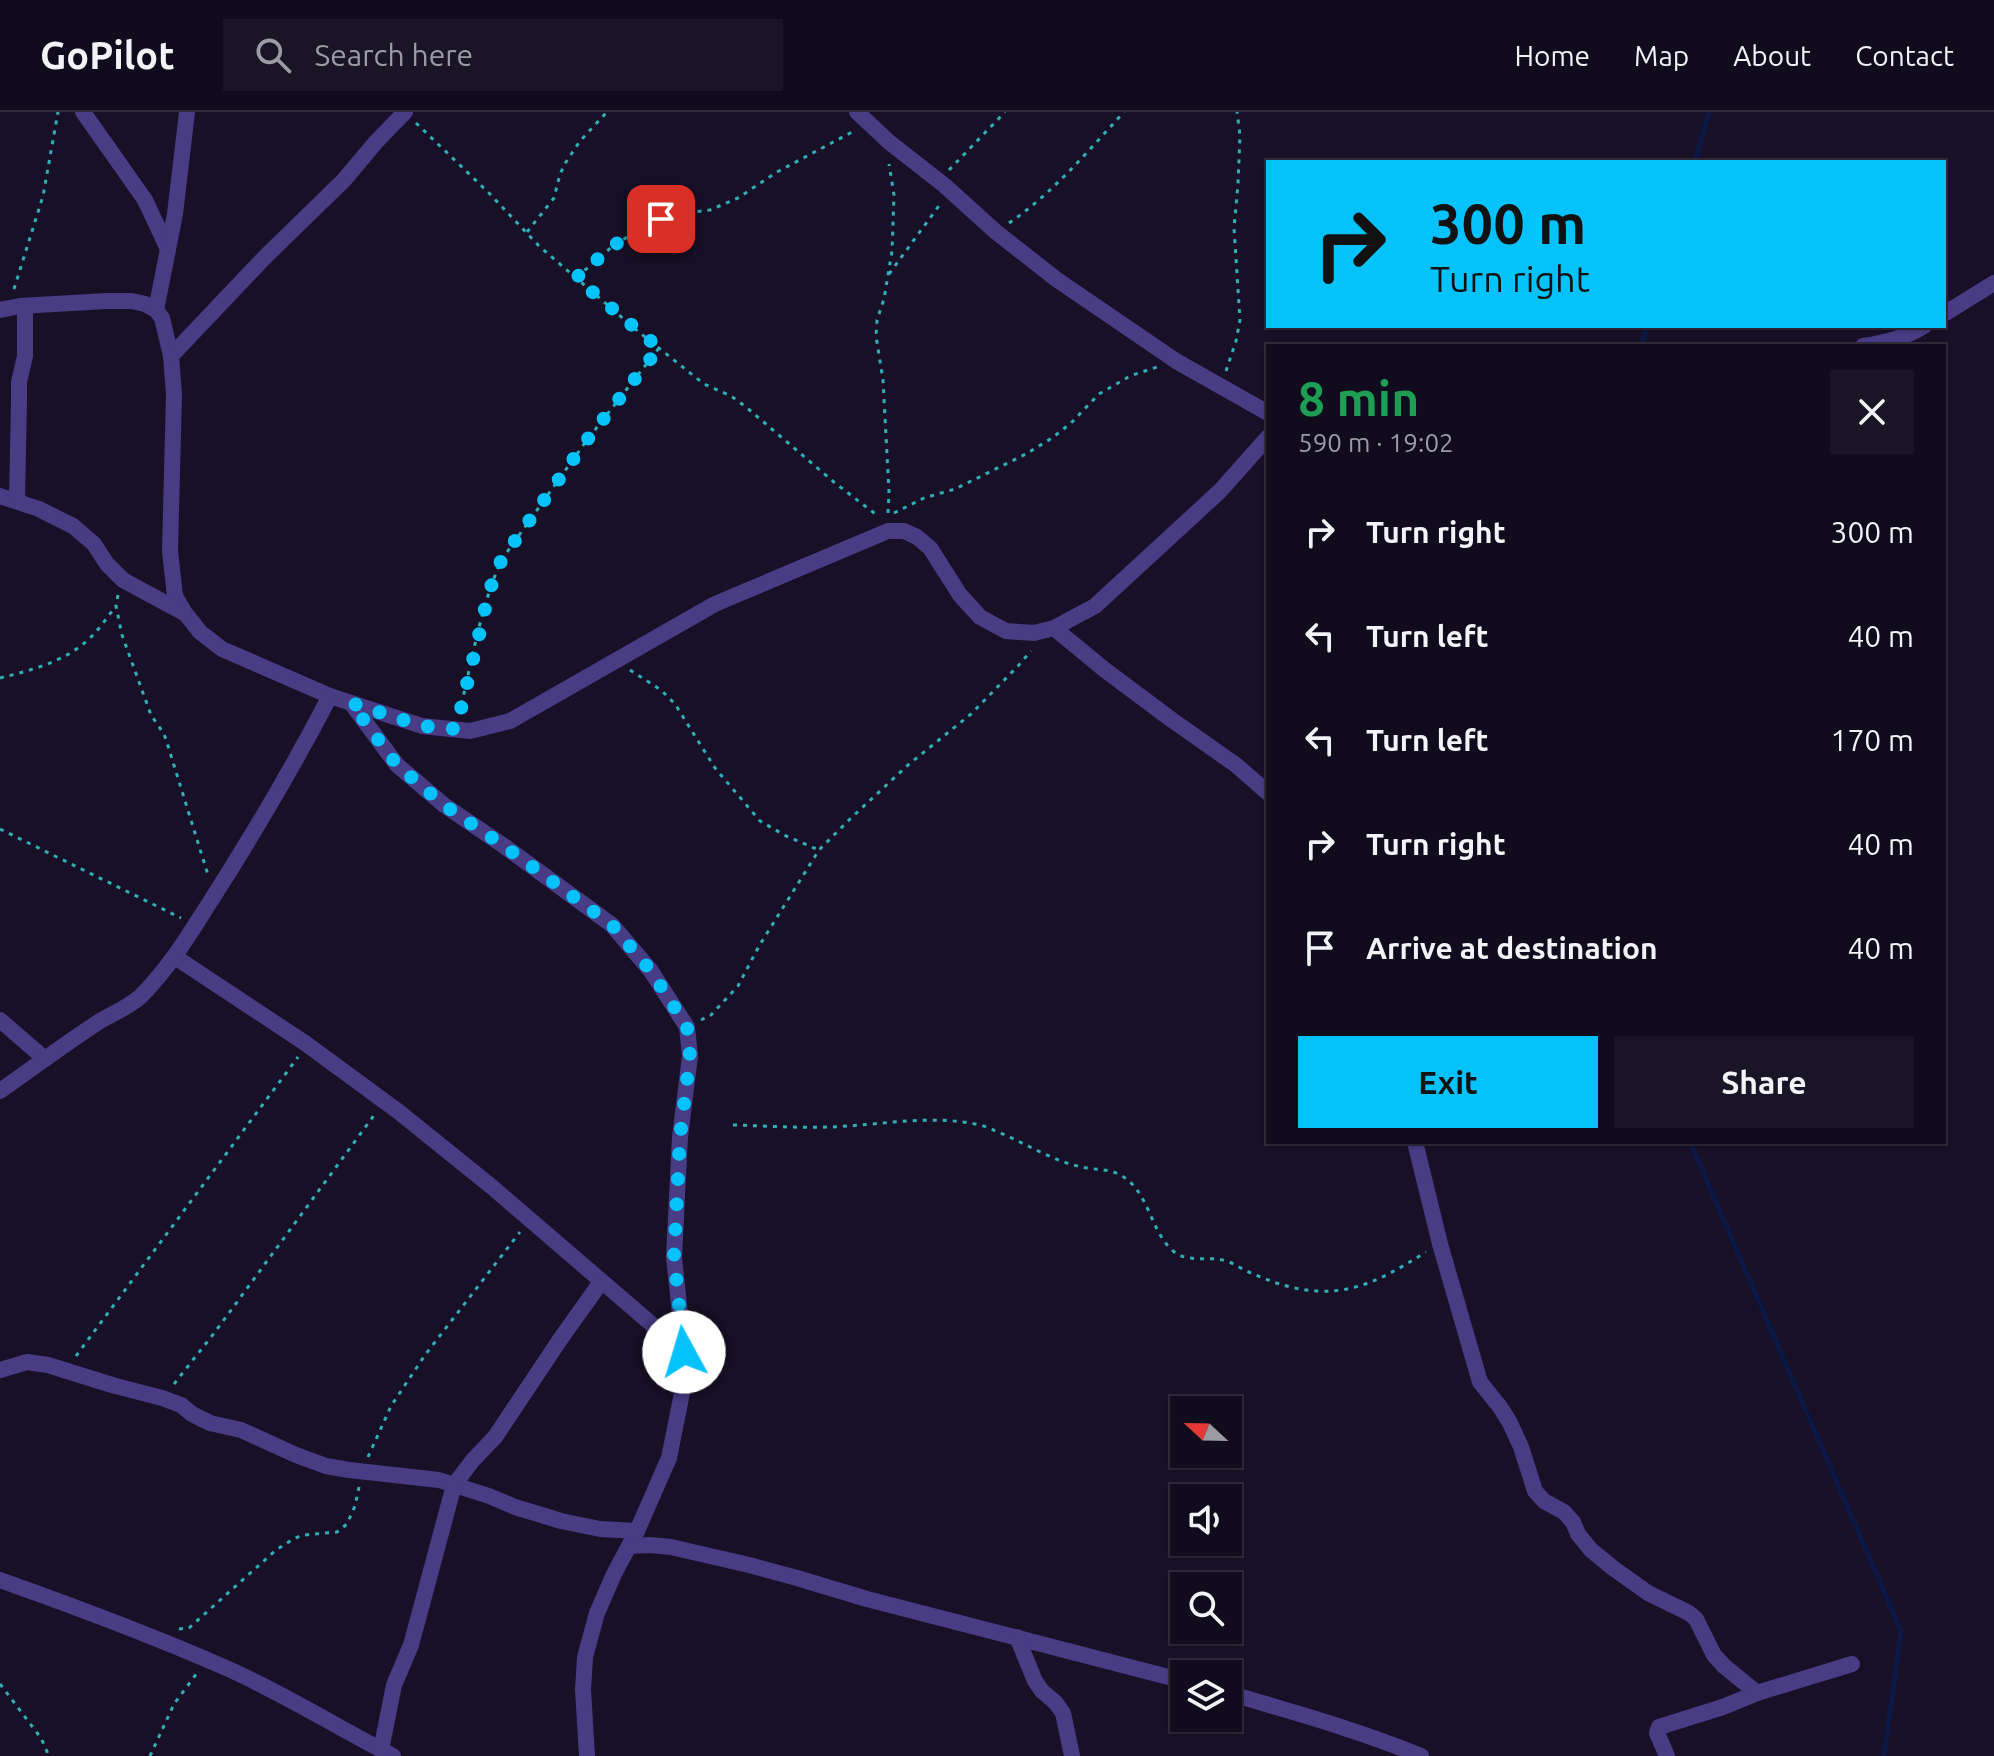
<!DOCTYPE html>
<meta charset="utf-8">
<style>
body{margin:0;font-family:Ubuntu,sans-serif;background:#1a1526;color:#f1f3f6;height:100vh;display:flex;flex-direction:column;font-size:30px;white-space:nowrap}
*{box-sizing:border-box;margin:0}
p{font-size:26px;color:#9c9ba4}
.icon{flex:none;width:44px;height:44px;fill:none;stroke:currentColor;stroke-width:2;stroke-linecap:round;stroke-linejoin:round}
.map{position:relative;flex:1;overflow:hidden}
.side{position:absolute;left:1266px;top:232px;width:680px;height:800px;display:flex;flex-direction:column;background:#110c1d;border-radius:0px;box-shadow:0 2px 6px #0004,0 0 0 2px #302c3b}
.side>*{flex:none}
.banner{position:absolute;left:1266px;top:48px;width:680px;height:168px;border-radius:0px;box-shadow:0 2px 6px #0004,0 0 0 2px #302c3b;background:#05c2fb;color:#111;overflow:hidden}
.needle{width:52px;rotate:292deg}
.controls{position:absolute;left:1170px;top:1284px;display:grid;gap:16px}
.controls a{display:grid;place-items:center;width:72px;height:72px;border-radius:0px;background:#110c1d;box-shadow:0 2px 6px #0004,0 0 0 2px #302c3b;font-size:40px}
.pin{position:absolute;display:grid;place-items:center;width:68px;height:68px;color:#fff;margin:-34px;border-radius:16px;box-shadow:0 4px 12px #0006}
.me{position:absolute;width:88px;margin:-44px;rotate:354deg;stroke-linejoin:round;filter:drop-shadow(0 0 6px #0008)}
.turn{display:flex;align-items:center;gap:28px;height:168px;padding:0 32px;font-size:36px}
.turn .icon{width:104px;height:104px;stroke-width:2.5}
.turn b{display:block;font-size:56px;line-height:68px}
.round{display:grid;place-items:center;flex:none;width:84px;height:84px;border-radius:0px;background:#1a1526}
.summary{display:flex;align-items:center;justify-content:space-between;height:136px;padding:0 32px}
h1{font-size:48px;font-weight:700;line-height:60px;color:#1e9e55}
.button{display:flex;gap:16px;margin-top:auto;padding:16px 32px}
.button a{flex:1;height:92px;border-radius:0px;background:#05c2fb;color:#111;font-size:32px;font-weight:700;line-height:92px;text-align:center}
.button a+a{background:#1a1526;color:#f1f3f6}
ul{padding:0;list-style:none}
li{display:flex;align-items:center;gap:24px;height:104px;padding:0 32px}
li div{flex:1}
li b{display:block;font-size:30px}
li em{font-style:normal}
header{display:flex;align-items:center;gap:48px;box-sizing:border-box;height:112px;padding:0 40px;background:#110c1d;border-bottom:2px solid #302c3b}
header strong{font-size:38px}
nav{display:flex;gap:44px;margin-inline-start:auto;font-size:28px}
.search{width:560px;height:72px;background:#1a1526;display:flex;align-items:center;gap:20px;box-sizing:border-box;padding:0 28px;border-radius:0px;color:#9c9ba4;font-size:30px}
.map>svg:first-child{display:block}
</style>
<header>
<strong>GoPilot</strong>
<div class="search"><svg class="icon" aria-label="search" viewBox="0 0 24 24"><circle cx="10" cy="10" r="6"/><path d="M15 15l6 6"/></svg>Search here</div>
<nav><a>Home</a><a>Map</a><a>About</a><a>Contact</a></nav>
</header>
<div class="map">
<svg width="1994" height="1644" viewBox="0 0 1994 1644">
<rect width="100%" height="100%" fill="#171027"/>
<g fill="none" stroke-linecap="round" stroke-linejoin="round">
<g stroke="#0b1845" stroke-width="5">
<path d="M1695,50L1709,0"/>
<path d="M1641,234L1647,214"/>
<path d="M1690,1030L1901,1519L1884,1644"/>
</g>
<g stroke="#31aeb7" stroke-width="3" stroke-dasharray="4 6" stroke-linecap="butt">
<path d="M416,11L489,81L539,134L640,221L704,272L731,284L746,295L835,371L878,404"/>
<path d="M949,58L1005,0"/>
<path d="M1009,111C1053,81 1088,39 1124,0"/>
<path d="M527,120L554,86L560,62L566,50L580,29L607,0"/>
<path d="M889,162L941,91"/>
<path d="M577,165L614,133L634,121L661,107L685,101L710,98L738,86L777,60L854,19"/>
<path d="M14,177L43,84L58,0"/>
<path d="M1226,259L1236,229L1240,208L1234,116L1238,72L1240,23L1237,0"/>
<path d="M888,401L889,380L883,268L876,224L877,208L884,187L892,139L894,83L889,52"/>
<path d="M894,401L924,386L955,377L1026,342L1052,326L1071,311L1099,282L1130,264L1157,255"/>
<path d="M118,483L116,494L122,523L151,603L164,622L168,634L208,763"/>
<path d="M630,558L661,578L675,592L715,656L760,709L786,724L819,738"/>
<path d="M0,566C32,558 68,549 92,524C101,515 108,504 116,494"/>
<path d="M459,602C472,550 480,495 502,447L587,328L659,236"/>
<path d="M0,717L181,806"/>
<path d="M701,908L711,903L738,874L759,834L819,738L850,707L908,653L971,602L1018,554L1031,539"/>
<path d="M733,1013C771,1014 809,1017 848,1014C891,1011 937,1003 980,1013C988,1015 995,1019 1003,1022C1030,1034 1057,1051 1087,1056C1099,1058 1111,1057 1122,1064C1149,1080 1150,1118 1172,1138C1188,1153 1210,1142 1229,1150C1235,1152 1240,1156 1245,1158C1254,1163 1264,1166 1273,1170C1337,1191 1372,1174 1426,1140"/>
<path d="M76,1244L298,945"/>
<path d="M174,1272L215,1220L375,1002"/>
<path d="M368,1345L391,1294L425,1243L520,1120"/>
<path d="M179,1517L189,1516L276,1438L295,1426L304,1423L337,1420L347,1412L355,1394L359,1375"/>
<path d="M0,1572L41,1626L49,1644"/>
<path d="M150,1644L174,1592L197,1561"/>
</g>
<g stroke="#483c85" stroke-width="16">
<path d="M83,0L145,88L168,137"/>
<path d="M857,0L889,30L944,73L996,120L1056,167L1176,249L1268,301"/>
<path d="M0,198L20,194L107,189H132L145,192L156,198L162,206L171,244L174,282L170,439L175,484L185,501L200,520L222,537L330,584L422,614L470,619L510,609L715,492L888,419H904L917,425L930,436L960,483L980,505L1006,519L1034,521L1054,516L1095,494L1220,379L1268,325"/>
<path d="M156,198L175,102L187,0"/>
<path d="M1944,202L1994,171"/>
<path d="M1863,234C1885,231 1905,226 1924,214"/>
<path d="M171,244L265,145L344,68L376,30L405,0"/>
<path d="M0,384L39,397L73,414L94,432L107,452L123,468L184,501"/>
<path d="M17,389L19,288V270L25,244V194"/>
<path d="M1054,516L1105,558L1172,608L1236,653L1268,681"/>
<path d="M351,591L397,653L444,693L504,734L612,813L651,859L687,915L690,944L680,1025L674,1145L684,1240L682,1281L669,1346L637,1419L614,1462L597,1501L585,1545L583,1578L587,1644"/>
<path d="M175,845L305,931L399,1000L492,1075L684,1240"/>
<path d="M0,908L45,947"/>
<path d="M0,979C33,956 66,931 100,909C114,901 129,895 141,884C169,856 189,823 210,790C253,723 293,655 330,584"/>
<path d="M1415,1030L1440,1132L1480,1270L1500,1295L1510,1311L1521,1335L1535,1379L1544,1389L1564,1400L1573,1410L1578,1422L1591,1438L1613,1456L1648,1481L1689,1501L1696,1507L1714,1543L1724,1554L1757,1581"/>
<path d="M0,1258L27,1250L48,1253L112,1273L162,1286L181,1293L192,1302L210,1311L241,1318L296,1343L326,1354L349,1358L439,1368L489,1384L515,1395L561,1409L600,1417L637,1419"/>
<path d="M630,1434L650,1433L671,1435L749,1453L797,1466L867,1487L1184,1569"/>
<path d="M0,1468C76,1495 151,1523 224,1555C283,1581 337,1615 393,1644"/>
<path d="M1017,1525L1035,1569L1042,1579L1056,1591L1063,1601L1072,1644"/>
<path d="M1228,1581C1293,1600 1358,1618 1421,1644"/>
<path d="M381,1638L394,1573L411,1533L454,1373L473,1348L495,1325L559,1229L601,1170"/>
<path d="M1667,1644L1657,1621L1659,1615L1723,1595L1757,1581L1852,1552"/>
</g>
</g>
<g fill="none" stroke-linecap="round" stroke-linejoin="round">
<path stroke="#05c2fb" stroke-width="14" stroke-dasharray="0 25.2" d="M661,107L614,133L576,166L659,236L587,328L502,447C490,472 486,492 480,519C472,552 464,584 456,617L422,614L351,591L397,653L444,693L504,734L612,813L651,859L687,915L690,944L680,1025L674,1145L684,1240"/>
</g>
</svg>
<div class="controls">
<a><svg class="needle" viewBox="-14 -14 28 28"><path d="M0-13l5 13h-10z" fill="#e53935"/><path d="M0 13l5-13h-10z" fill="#9c9ba4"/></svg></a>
<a><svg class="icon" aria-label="sound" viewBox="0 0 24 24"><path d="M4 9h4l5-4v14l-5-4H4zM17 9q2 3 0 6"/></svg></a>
<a><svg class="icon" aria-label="search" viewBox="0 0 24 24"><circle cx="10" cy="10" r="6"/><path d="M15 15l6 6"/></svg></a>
<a><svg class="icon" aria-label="layers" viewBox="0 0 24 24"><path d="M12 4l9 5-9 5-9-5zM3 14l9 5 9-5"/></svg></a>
</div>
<div class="pin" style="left:661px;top:107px;background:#d93025"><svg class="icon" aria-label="arrive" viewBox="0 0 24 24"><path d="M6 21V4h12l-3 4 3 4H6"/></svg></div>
<svg class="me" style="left:684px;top:1240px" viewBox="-20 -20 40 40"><circle r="19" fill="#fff"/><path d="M0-13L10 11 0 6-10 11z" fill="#05c2fb"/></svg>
<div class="banner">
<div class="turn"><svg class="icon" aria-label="right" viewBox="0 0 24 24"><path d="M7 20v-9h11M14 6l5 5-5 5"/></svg><div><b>300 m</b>Turn right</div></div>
</div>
<section class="side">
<div class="summary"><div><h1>8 min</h1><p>590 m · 19:02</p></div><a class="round"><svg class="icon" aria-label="close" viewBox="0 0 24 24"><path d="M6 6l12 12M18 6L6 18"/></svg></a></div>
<ul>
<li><svg class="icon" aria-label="right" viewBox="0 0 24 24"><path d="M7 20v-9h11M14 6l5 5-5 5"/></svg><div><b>Turn right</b></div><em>300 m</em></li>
<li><svg class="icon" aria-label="left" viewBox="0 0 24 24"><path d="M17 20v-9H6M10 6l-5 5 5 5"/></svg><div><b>Turn left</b></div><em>40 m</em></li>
<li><svg class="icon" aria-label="left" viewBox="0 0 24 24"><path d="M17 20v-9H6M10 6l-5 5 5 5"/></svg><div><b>Turn left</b></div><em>170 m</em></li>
<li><svg class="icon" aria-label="right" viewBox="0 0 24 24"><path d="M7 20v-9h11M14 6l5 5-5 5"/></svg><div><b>Turn right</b></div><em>40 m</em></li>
<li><svg class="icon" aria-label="arrive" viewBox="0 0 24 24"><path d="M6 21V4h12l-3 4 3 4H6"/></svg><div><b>Arrive at destination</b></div><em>40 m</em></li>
</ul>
<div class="button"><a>Exit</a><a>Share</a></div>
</section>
</div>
